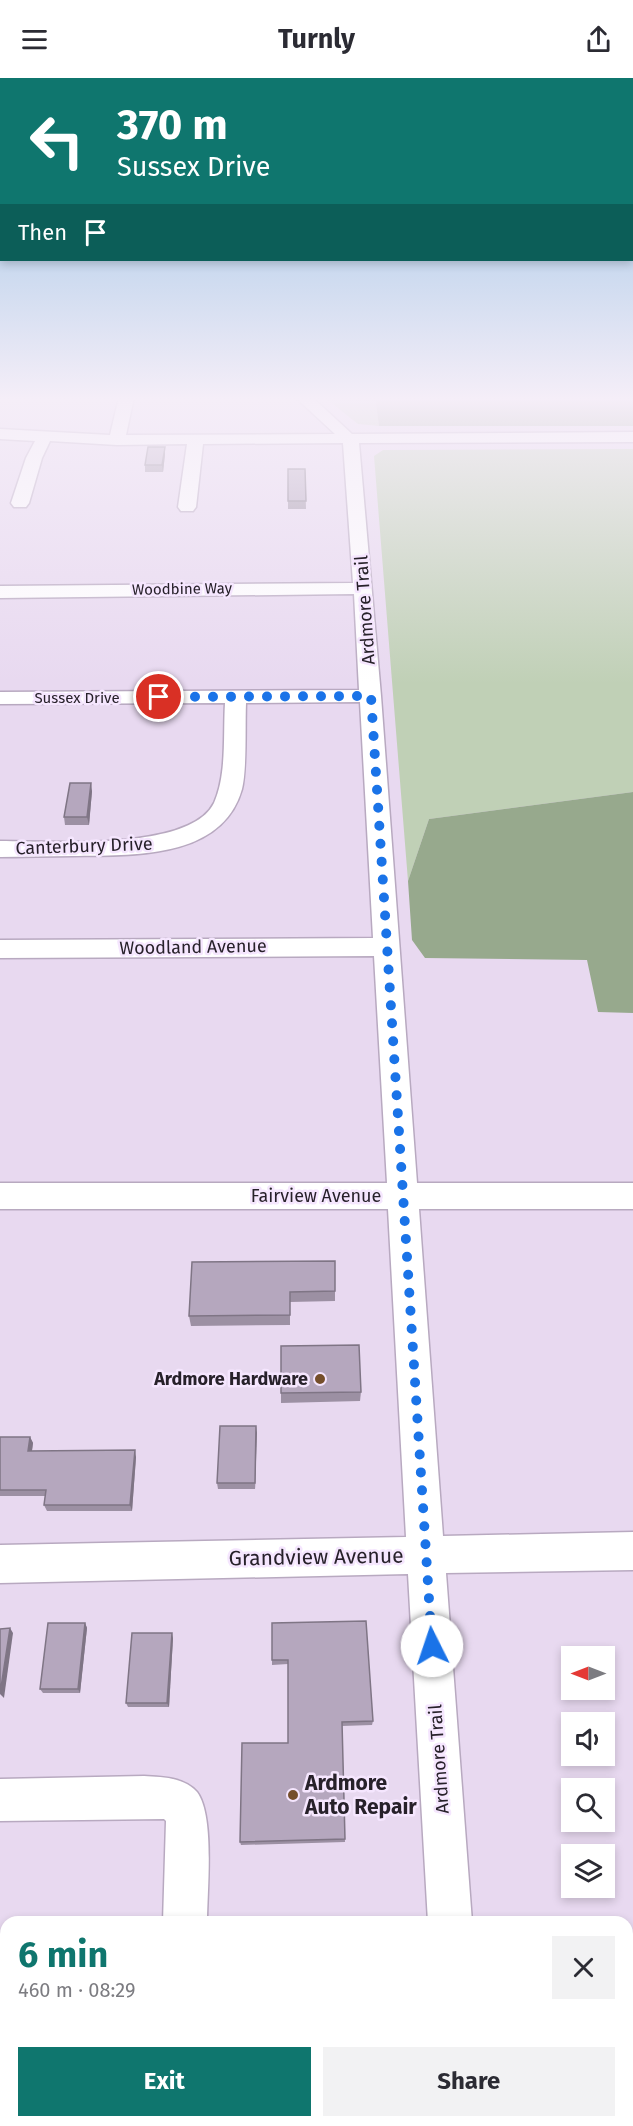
<!DOCTYPE html>
<meta charset="utf-8">
<style>
body{margin:0;font-family:"Fira Sans",sans-serif;background:#f2f2f3;color:#2b2b33;height:100vh;display:flex;flex-direction:column;font-size:22px;white-space:nowrap}
*{box-sizing:border-box;margin:0}
p{font-size:20px;color:#7c7c81}
.icon{flex:none;width:33px;height:33px;fill:none;stroke:currentColor;stroke-width:2;stroke-linecap:round;stroke-linejoin:round}
.map{position:relative;flex:1;overflow:hidden}
.drawer{position:absolute;left:0px;top:1838px;width:633px;height:212px;display:flex;flex-direction:column;background:#fff;border-radius:18px 18px 0 0;box-shadow:0 3px 9px #0003}
.drawer>*{flex:none}
.hud{position:absolute;left:0px;top:0px;width:633px;height:183px;box-shadow:0 3px 9px #0003;background:#0f766e;color:#fff;overflow:hidden}
.needle{width:39px;rotate:270deg}
.controls{position:absolute;left:561px;top:1568px;display:grid;gap:12px}
.controls a{display:grid;place-items:center;width:54px;height:54px;border-radius:0px;background:#fff;box-shadow:0 3px 9px #0003;font-size:30px}
.pin{position:absolute;display:grid;place-items:center;width:51px;height:51px;color:#fff;margin:-26px;border:3px solid #fff;border-radius:50%;box-shadow:0 2px 6px #0007}
.me{position:absolute;width:66px;margin:-33px;rotate:356deg;stroke-linejoin:round;filter:drop-shadow(0 0 4px #0008)}
.turn{display:flex;align-items:center;gap:21px;height:126px;padding:0 18px;font-size:27px}
.turn .icon{width:78px;height:78px;stroke-width:2.5}
.turn b{display:block;font-size:42px;line-height:51px}
.then{display:flex;align-items:center;height:57px;padding:0 18px;background:#0003;gap:12px;font-size:22px}
.round{display:grid;place-items:center;flex:none;width:63px;height:63px;border-radius:0px;background:#f2f2f3}
.headline{display:flex;align-items:center;justify-content:space-between;height:102px;padding:0 18px}
h1{font-size:36px;font-weight:700;line-height:45px;color:#0f766e}
.action{display:flex;gap:12px;margin-top:auto;padding:12px 18px}
.action a{flex:1;height:69px;border-radius:0px;background:#0f766e;color:#fff;font-size:24px;font-weight:700;line-height:69px;text-align:center}
.action a+a{background:#f2f2f3;color:#2b2b33}
header{display:flex;justify-content:space-between;align-items:center;height:78px;padding:0 18px;background:#fff;font-size:27px;font-weight:700}
.map>svg:first-child{display:block}
</style>
<header><svg class="icon" aria-label="menu" viewBox="0 0 24 24"><path d="M4 6h16M4 12h16M4 18h16"/></svg>Turnly<svg class="icon" aria-label="share" viewBox="0 0 24 24"><path d="M12 15V3M7 8l5-5 5 5M5 13v7h14v-7"/></svg></header>
<div class="map">
<svg width="633" height="2048" viewBox="0 0 633 2048">
<rect width="100%" height="100%" fill="#e8d9f0"/>
<g fill="#c0d0b6">
<path d="M324,319H375L379,348L358,346Z"/>
<path d="M633,371V714L429,741L408,803L374,378L383,372Z"/>
</g>
<g fill="#97a98d">
<path d="M375,319H633V348H379Z"/>
<path d="M633,714V935L598,934L587,882L425,880L412,862L408,803L429,741Z"/>
</g>
<g fill="none" stroke-linecap="round" stroke-linejoin="round">
<defs>
<g id="minor">
<path d="M119,319H134L126,357L335,356L295,319H312L352,356L633,354V364L359,365L381,618L417,1105H633V1131H419L443,1458L633,1454V1492L446,1495L472,1844H428L408,1496L0,1505V1467L406,1459L388,1131H0V1105H387L374,878L0,880V862L373,860L360,624L246,625C245,648 247,691 242,711C222,782 131,777 73,778C49,778 24,779 0,779V763C48,763 190,774 214,725C227,696 223,656 225,625L0,626V614L359,612L354,516L0,520V508L353,505L343,365L203,366L196,429L193,433H181L178,429L187,366L117,367L50,363L42,380L29,425L26,429H14L11,425L26,380L35,363L0,361V351L110,357Z"/>
<path d="M144,1698C161,1699 184,1699 197,1714C215,1738 207,1812 207,1844H163L166,1743L164,1741L0,1743V1701Z"/>
<path d="M627,2016H633V2048H606L604,2043H627Z"/>
<path d="M150,2043H235L237,2048H149Z"/>
<path d="M439,2043H582L580,2048H439Z"/>
</g>
</defs>
<use href="#minor" stroke="#b8a9c0" stroke-width="3"/>
<use href="#minor" fill="#fff" fill-rule="evenodd"/>
</g>
<g fill="#9c90a3">
<path d="M165,369V376L163,394H145V387Z"/>
<path d="M288,391H305L306,431H288Z"/>
<path d="M92,713L89,747H65L64,739Z"/>
<path d="M335,1183V1223L290,1224V1247L191,1248L189,1238Z"/>
<path d="M361,1314L360,1323L281,1325V1315Z"/>
<path d="M256,1348L255,1411H218L217,1405Z"/>
<path d="M0,1359H30L33,1365L32,1373L136,1379L132,1433H47L44,1427L45,1418H0Z"/>
<path d="M85,1545L87,1550L80,1615H43L40,1611Z"/>
<path d="M272,1545L373,1643L372,1647L342,1648L345,1764L241,1767L240,1764L288,1665V1586L272,1587Z"/>
<path d="M173,1560L169,1629H128L126,1625Z"/>
</g>
<g fill="#7f7585">
<path d="M165,369V376L163,394L162,387Z"/>
<path d="M91,705L92,713L89,747L87,739Z"/>
<path d="M256,1348L257,1355L255,1411V1405Z"/>
<path d="M30,1359L33,1365L31,1379L28,1373Z"/>
<path d="M135,1372L136,1379L132,1433L130,1427Z"/>
<path d="M85,1545L87,1550L80,1615L78,1611Z"/>
<path d="M10,1550L13,1555L4,1620L0,1616Z"/>
<path d="M172,1555L173,1560L169,1629L167,1625Z"/>
</g>
<g fill="#b5a7be" stroke="#7f7585" stroke-width="1.5">
<path d="M148,369H165L162,387H145Z"/>
<path d="M288,391H305L306,423H288Z"/>
<path d="M70,705H91L87,739H64Z"/>
<path d="M335,1183V1213L290,1214V1237L189,1238L192,1184Z"/>
<path d="M359,1267L361,1314L281,1315V1268Z"/>
<path d="M220,1348H256L255,1405H217Z"/>
<path d="M0,1359H30L28,1373L135,1372L130,1427H44L46,1412H0Z"/>
<path d="M366,1543L373,1643L342,1644L345,1761L240,1764L242,1665H288V1582H272V1545Z"/>
<path d="M48,1545H85L78,1611H40Z"/>
<path d="M10,1550L0,1616V1551Z"/>
<path d="M132,1555H172L167,1625H126Z"/>
</g>
<linearGradient id="sky" x2="0" y2="1"><stop stop-color="#8ebce2"/><stop offset="0.53" stop-color="#f5eef8"/><stop offset="1" stop-color="#f5eef8" stop-opacity="0"/></linearGradient>
<rect width="633" height="606" fill="url(#sky)"/>
<g fill="none" stroke-linecap="round" stroke-linejoin="round">
<path stroke="#1a73e8" stroke-width="10" stroke-dasharray="0 18" d="M159,619L371,618L432,1568"/>
</g>
<g fill="#754f2b" stroke="#f5e6fe" stroke-width="2">
<circle cx="320" cy="1301" r="6"/>
<circle cx="293" cy="1717" r="6"/>
</g>
<g text-anchor="middle" dominant-baseline="central" stroke-width="5" stroke-linejoin="round" paint-order="stroke">
<g font-size="15" fill="#27212a" stroke="#f5e6fe">
<text transform="translate(182 511) rotate(-1)">Woodbine Way</text>
<text x="77" y="620">Sussex Drive</text>
</g>
<g font-size="18" fill="#27212a" stroke="#f5e6fe">
<text transform="translate(365 532) rotate(-94)">Ardmore Trail</text>
<text transform="translate(84 768) rotate(-2)">Canterbury Drive</text>
<text transform="translate(193 869) rotate(-1)">Woodland Avenue</text>
<text x="316" y="1118">Fairview Avenue</text>
<text transform="translate(439 1681) rotate(-94)">Ardmore Trail</text>
</g>
<g font-size="18" font-weight="bold" fill="#27212a" stroke="#f5e6fe" text-anchor="end">
<text x="308" y="1301">Ardmore Hardware</text>
</g>
<g font-size="21" fill="#27212a" stroke="#f5e6fe">
<text transform="translate(316 1479) rotate(-1)">Grandview Avenue</text>
</g>
<g font-size="21" font-weight="bold" fill="#27212a" stroke="#f5e6fe" text-anchor="start">
<text x="305" y="1705">Ardmore<tspan x="305" dy="24">Auto Repair</tspan></text>
</g>
</g>
</svg>
<div class="controls">
<a><svg class="needle" viewBox="-14 -14 28 28"><path d="M0-13l5 13h-10z" fill="#e53935"/><path d="M0 13l5-13h-10z" fill="#7c7c81"/></svg></a>
<a><svg class="icon" aria-label="sound" viewBox="0 0 24 24"><path d="M4 9h4l5-4v14l-5-4H4zM17 9q2 3 0 6"/></svg></a>
<a><svg class="icon" aria-label="search" viewBox="0 0 24 24"><circle cx="10" cy="10" r="6"/><path d="M15 15l6 6"/></svg></a>
<a><svg class="icon" aria-label="layers" viewBox="0 0 24 24"><path d="M12 4l9 5-9 5-9-5zM3 14l9 5 9-5"/></svg></a>
</div>
<div class="pin" style="left:159px;top:619px;background:#d93025"><svg class="icon" aria-label="arrive" viewBox="0 0 24 24"><path d="M6 21V4h12l-3 4 3 4H6"/></svg></div>
<svg class="me" style="left:432px;top:1568px" viewBox="-20 -20 40 40"><circle r="19" fill="#fff"/><path d="M0-13L10 11 0 6-10 11z" fill="#1a73e8"/></svg>
<div class="hud">
<div class="turn"><svg class="icon" aria-label="left" viewBox="0 0 24 24"><path d="M17 20v-9H6M10 6l-5 5 5 5"/></svg><div><b>370 m</b>Sussex Drive</div></div>
<div class="then">Then<svg class="icon" aria-label="arrive" viewBox="0 0 24 24"><path d="M6 21V4h12l-3 4 3 4H6"/></svg></div>
</div>
<section class="drawer">
<div class="headline"><div><h1>6 min</h1><p>460 m · 08:29</p></div><a class="round"><svg class="icon" aria-label="close" viewBox="0 0 24 24"><path d="M6 6l12 12M18 6L6 18"/></svg></a></div>
<div class="action"><a>Exit</a><a>Share</a></div>
</section>
</div>
